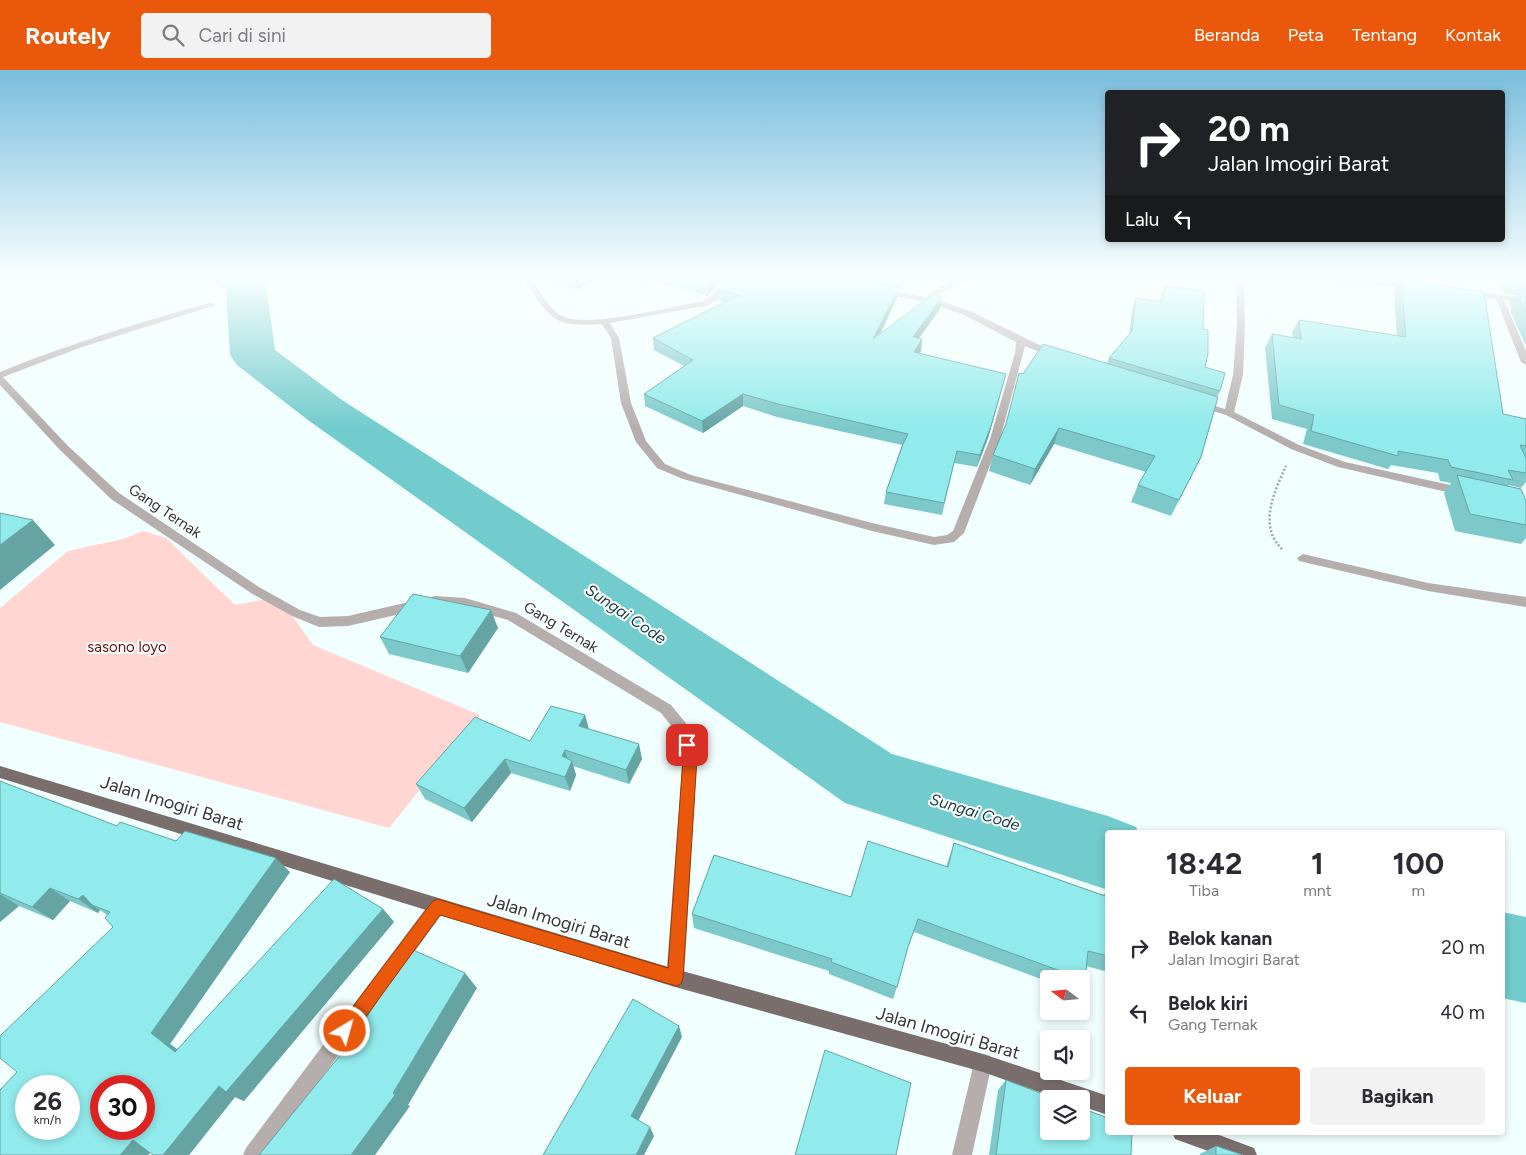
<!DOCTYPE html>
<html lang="id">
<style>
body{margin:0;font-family:Figtree,sans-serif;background:#f2f2f3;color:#2b2b33;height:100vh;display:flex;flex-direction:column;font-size:19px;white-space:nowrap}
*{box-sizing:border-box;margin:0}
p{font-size:16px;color:#7c7c81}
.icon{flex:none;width:28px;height:28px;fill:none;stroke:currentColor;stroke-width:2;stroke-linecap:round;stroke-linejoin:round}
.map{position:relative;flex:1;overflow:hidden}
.side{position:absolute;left:1105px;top:760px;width:400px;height:305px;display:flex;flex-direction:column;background:#fff;border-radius:5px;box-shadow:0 2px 8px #0003}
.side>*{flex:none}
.guide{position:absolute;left:1105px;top:20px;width:400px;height:152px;border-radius:5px;box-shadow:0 2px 8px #0003;background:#202124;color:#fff;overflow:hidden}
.needle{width:32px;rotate:286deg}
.buttons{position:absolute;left:1040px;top:900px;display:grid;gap:10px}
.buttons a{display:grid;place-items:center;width:50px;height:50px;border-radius:5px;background:#fff;box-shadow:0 2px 8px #0003;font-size:25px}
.speed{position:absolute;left:15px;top:1005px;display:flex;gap:10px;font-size:25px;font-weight:700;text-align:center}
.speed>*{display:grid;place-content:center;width:65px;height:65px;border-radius:50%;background:#fff;box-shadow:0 2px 8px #0003;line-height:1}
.speed small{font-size:12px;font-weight:400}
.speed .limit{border:8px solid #d22;background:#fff;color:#111}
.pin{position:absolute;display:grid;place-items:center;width:42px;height:42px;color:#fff;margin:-21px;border-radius:10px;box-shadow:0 2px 8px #0006}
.me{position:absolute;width:55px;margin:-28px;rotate:37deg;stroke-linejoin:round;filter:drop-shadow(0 0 4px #0008)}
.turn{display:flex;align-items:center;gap:18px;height:105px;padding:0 20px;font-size:22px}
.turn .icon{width:65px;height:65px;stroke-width:2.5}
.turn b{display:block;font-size:35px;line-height:42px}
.then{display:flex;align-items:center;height:48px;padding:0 20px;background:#0003;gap:10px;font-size:19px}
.eta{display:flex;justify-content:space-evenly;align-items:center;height:85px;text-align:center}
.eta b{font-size:30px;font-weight:700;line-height:35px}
.action{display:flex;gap:10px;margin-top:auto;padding:10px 20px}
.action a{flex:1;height:58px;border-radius:5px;background:#ea580c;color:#fff;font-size:20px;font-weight:700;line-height:58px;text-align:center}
.action a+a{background:#f2f2f3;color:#2b2b33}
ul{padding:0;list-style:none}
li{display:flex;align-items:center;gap:15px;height:65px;padding:0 20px}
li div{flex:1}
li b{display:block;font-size:19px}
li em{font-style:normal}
header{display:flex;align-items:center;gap:30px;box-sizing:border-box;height:70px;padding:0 25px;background:#ea580c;color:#fff}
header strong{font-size:24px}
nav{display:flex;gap:28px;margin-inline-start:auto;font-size:18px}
.search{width:350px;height:45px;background:#f2f2f3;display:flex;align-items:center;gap:12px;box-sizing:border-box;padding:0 18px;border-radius:5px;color:#7c7c81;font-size:19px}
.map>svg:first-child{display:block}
</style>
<header>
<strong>Routely</strong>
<div class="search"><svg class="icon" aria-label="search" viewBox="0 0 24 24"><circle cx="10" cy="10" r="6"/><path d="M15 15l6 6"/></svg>Cari di sini</div>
<nav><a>Beranda</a><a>Peta</a><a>Tentang</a><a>Kontak</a></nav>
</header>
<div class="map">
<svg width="1526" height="1085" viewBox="0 0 1526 1085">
<rect width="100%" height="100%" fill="#f1fffe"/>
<path fill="#ffd6d1" d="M143,461L166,468L235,535L279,527L313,575L480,645L389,758L0,652V538L68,481L123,469Z"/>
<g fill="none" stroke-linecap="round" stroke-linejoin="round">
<g fill="#72cbcc" fill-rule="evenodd">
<path d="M209,206H261L266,213L275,280L342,330L892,684L1108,746L1136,757L1138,762H1108V820L845,733L308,350L237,295L230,285L226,219L215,214Z"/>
<path d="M1502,842L1526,847V933L1502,928Z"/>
</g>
<path stroke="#9ca7a7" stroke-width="2.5" stroke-dasharray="2 2" stroke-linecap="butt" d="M1282,479C1258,456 1274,422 1286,396"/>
<g fill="#b5aead" fill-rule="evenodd">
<path d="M521,206H529C539,218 547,236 560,245C582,260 675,236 703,231L712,225L729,206H738L718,229L709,235L610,253L619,268L631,333L646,371L665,394L691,405L872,453L934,467L947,465L953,461L990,369L1015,283L1016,272L964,245L927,232L883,224L879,222L883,220L927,227C940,216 956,206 974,206L943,222L935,229L970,241L1060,285L1058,287H1052L1025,276L1000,369L964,463L954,472L934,475L872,461L683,409L657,398L636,372L621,333L611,268L602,254C548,258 550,246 521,206Z"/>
<path d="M1236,206H1244L1245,254L1243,305L1234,342L1299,375L1345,392L1464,418L1469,422L1468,424L1464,426L1338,397L1291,379L1226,345L1196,336L1194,334L1199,331L1225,339L1233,305L1237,254Z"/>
<path d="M1299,206H1329L1414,215L1418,217L1414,219L1303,208Z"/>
<path d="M1466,221L1526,228V232L1504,230L1526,281V295L1521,292L1496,229L1466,225Z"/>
<path d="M209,233L216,235L82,277L3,307L68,376L119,423L259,517L300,540L320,547L348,546L435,526L465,528L516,543L671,635L689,657L697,688L684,908L681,914L675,917L669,914L666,908L683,688L677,663L661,643L508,550L465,538L435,536L348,556L319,557L292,546L251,523L111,429L60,380L0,315V302C68,274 138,253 209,233Z"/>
<path d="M1303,484L1428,513L1526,527V537L1428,521L1299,491L1297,488Z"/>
<path d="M437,829L443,831L445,837L443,843L265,1085H243L246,1078L431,831Z"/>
<path d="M983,984L990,986L992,993L972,1085H952L974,993L976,986Z"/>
</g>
<g fill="#7a6e6c" fill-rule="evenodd">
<path d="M0,696L675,899L983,984L1108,1026V1045L1081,1036V1029H1059L983,1002L675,917L0,708Z"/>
<path d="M1172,1062H1211L1254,1078L1257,1085H1219L1175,1069Z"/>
</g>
</g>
<g fill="#7dc9ca">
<path d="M541,206H610L600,212L594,210L577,220Z"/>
<path d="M620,206H726L707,226L652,209L645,214Z"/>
<path d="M730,206H908L901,220H898L897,228L880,264L940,239L919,268L922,269L921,281L919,283L1006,304L988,368L977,397L954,393L942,445L884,434L886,422L902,375L777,347L743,336L703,363L645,336L644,324L684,296L654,280L653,268L725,232L719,230V219Z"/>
<path d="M1495,206H1526V274H1525L1510,240L1512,238L1509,232L1514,225L1504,224Z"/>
<path d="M1401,209L1503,344L1526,349V412L1521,418L1509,415L1508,416L1526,431V468L1521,474L1455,461L1444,423L1451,413L1440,411L1438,403L1391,395L1388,399L1303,374L1307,359L1272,349L1265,277L1272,264L1293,268L1292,262L1299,250L1397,266L1394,222Z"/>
<path d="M1165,216L1203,259L1205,297L1220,321L1217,327L1201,387L1171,446L1131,432L1138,415L1146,402L1054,374L1030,415L989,401L993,385L1006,354L1023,304L1107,293L1109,288L1129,265L1132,240L1136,228L1160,232V227Z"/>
<path d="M498,558L468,603L389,584L380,567Z"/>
<path d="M585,645L589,659L642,689L629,714L573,696L576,705L570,721L511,703L472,752L425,729L416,714L530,671Z"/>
<path d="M0,711L117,756L290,802L170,974L177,979L383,839L394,852L244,1031L235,1027L189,1085H153L150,1083L148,1085L17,1002L113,857L107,845L100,840L98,843L70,831L53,850L19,836L0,852Z"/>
<path d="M954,773L1103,825L1108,820V902L1086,896L1085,910L1081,914V909H1049V912L914,862L906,881L897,917L893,929L829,904V901L694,858L692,844L851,827L946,797Z"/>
<path d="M1006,1010L1131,1085H989L998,1020Z"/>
<path d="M1216,1076L1243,1085H1200V1084Z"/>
</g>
<g fill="#66a4a4">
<path d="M579,206H593L594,210L577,220L575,208Z"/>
<path d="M599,206H610L600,212Z"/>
<path d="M645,206H651L652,209L645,214Z"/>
<path d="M715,206H726L707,226L706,215Z"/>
<path d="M904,206H908L901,220L902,209Z"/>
<path d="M899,217L897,228L872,281L873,269Z"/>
<path d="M942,227L940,239L911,279L913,267Z"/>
<path d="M922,269L921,281L912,294L914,282Z"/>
<path d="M1006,304L988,368L977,397L980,385Z"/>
<path d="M743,324V336L703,363L702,351Z"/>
<path d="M1059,358L1054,374L1030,415L1035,399Z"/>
<path d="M33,450L55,475L0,520V475Z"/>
<path d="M491,540L498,558L468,603L460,586Z"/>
<path d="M585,645L589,660L579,656Z"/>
<path d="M639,674L642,689L629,714L626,700Z"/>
<path d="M565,680L569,695L562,686Z"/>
<path d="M505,689L511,703L472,752L464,738Z"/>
<path d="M572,691L576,705L570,721L565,707Z"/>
<path d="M276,788L290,802L170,974L194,992L175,982L151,963Z"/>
<path d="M50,818L70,831L53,850L32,837Z"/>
<path d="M0,824L19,836L0,852Z"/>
<path d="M83,825L92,835L100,840L98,843L78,829Z"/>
<path d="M383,839L394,852L244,1031L235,1027L189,1085H163L219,1016Z"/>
<path d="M465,903L477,918L408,1035L410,1036L375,1085H351L393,1023Z"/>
<path d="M679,956L682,967L636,1055L631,1046Z"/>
<path d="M650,1057L654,1066L644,1085H636Z"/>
<path d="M133,1070L154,1077L148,1085H120Z"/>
</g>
<g fill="#91eaeb" stroke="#66a4a4" fill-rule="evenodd">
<path d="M568,206H579L575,208Z"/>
<path d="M678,206H715L706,215Z"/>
<path d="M730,206H841L899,217L873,269L933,224L942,227L913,267L922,269L914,282L1006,304L991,356L980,385L957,381L944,433L886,422L903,374L908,364L778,334L743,324L702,351L644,324L693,290L653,268L739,225L719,219Z"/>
<path d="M885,206H904L902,209Z"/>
<path d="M1510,206H1526V213L1512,211Z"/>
<path d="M1401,209L1484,222L1503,344L1526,349V376L1520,375L1526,388V403L1508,400L1513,410L1451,397L1448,390L1398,381V386L1311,361L1314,345L1279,335L1272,264L1301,269L1299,250L1406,267Z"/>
<path d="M1165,216L1204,221L1203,259L1208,260V284L1205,297L1225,303L1220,321L1109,288L1132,261L1136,228L1163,232Z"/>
<path d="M1517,220L1526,221V242L1519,228H1522Z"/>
<path d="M1043,274L1218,327L1201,387L1179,430L1138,415L1155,386L1059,358L1035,399L993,385L1006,354L1019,303L1023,304Z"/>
<path d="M1457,405L1521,419L1526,431V455L1470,444Z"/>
<path d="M0,443L33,450L0,475Z"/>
<path d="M413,524L491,540L460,586L380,567Z"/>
<path d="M551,636L585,645L579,656L639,674L626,700L565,680L562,686L572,691L565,707L505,689L464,738L416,714L475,647L530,671Z"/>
<path d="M0,711L117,756L120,752L176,771L185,761L276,788L151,963L175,982L334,809L383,839L226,1022L219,1016L163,1085H153L133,1070L120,1085H0V1020L17,1002L0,988V966L113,857L105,848L110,842L92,835L83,825L78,829L50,818L32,837L0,823ZM26,1016H69V1059H26ZM101,1016H144V1059H101Z"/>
<path d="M868,771L948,797L954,773L1108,827V886L1088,881L1085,910L918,849L908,877L897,917L831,892L832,889L692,844L714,785L851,827Z"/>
<path d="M411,879L465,903L393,1023L395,1025L351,1085H259L350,973Z"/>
<path d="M633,929L679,956L631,1046L650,1057L636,1085H543Z"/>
<path d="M825,980L911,1013L896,1085H795Z"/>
<path d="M1006,1010L1056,1029H1049V1061H1081V1038L1108,1048V1062H1132L1131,1085H996Z"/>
<path d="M1216,1076L1243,1085H1216Z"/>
</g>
<linearGradient id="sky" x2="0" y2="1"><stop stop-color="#79bddd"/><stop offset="0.58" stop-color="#f9ffff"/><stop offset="1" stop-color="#f9ffff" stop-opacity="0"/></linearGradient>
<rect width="1526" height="358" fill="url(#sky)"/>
<path fill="#ea580c" stroke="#983908" d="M687,669L691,671L697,688L683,908L681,914L676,916L440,845L351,967L345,969L339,967L337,961L339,955L432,832L437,829L668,898L683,688L680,675L682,671Z"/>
<g text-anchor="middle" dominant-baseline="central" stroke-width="4" stroke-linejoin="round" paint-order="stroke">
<g font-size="15" fill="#313838" stroke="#fff">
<text transform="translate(165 441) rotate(34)">Gang Ternak</text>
<text transform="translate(561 557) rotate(31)">Gang Ternak</text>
</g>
<g font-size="15" fill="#64110f" stroke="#fff">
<text x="127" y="577">sasono loyo</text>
</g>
<g font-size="16" font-style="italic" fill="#123d3e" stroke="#fff">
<text transform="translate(626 544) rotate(34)">Sungai Code</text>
<text transform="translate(975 742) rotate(17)">Sungai Code</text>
</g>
<g font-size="18" fill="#313838" stroke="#fff">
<text transform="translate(172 733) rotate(17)">Jalan Imogiri Barat</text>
<text transform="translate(559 851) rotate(17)">Jalan Imogiri Barat</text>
<text transform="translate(948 963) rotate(16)">Jalan Imogiri Barat</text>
</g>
</g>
</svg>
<div class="buttons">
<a><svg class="needle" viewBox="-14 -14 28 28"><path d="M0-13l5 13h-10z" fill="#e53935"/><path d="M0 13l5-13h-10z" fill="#7c7c81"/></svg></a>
<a><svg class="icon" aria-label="sound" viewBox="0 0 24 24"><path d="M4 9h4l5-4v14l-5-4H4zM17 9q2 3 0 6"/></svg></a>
<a><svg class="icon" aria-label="layers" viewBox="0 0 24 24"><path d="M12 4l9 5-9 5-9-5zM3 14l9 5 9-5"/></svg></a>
</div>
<div class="speed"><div>26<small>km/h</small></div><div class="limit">30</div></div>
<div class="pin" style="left:687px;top:675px;background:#d93025"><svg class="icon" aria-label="arrive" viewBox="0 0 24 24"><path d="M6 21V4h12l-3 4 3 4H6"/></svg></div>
<svg class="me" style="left:345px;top:961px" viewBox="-20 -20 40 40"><circle r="17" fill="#ea580c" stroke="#fff" stroke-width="3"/><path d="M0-11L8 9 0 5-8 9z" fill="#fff"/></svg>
<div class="guide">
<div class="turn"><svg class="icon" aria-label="right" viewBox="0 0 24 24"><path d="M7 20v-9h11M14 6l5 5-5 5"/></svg><div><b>20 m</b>Jalan Imogiri Barat</div></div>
<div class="then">Lalu<svg class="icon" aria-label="left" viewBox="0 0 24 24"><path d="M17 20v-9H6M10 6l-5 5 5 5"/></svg></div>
</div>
<section class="side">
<div class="eta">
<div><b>18:42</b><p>Tiba</p></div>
<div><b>1</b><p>mnt</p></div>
<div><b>100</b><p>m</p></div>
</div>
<ul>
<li><svg class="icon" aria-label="right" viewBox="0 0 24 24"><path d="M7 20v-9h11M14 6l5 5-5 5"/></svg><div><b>Belok kanan</b><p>Jalan Imogiri Barat</p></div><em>20 m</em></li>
<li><svg class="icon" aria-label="left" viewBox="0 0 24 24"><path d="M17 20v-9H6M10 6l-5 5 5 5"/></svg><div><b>Belok kiri</b><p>Gang Ternak</p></div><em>40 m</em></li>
</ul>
<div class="action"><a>Keluar</a><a>Bagikan</a></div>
</section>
</div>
